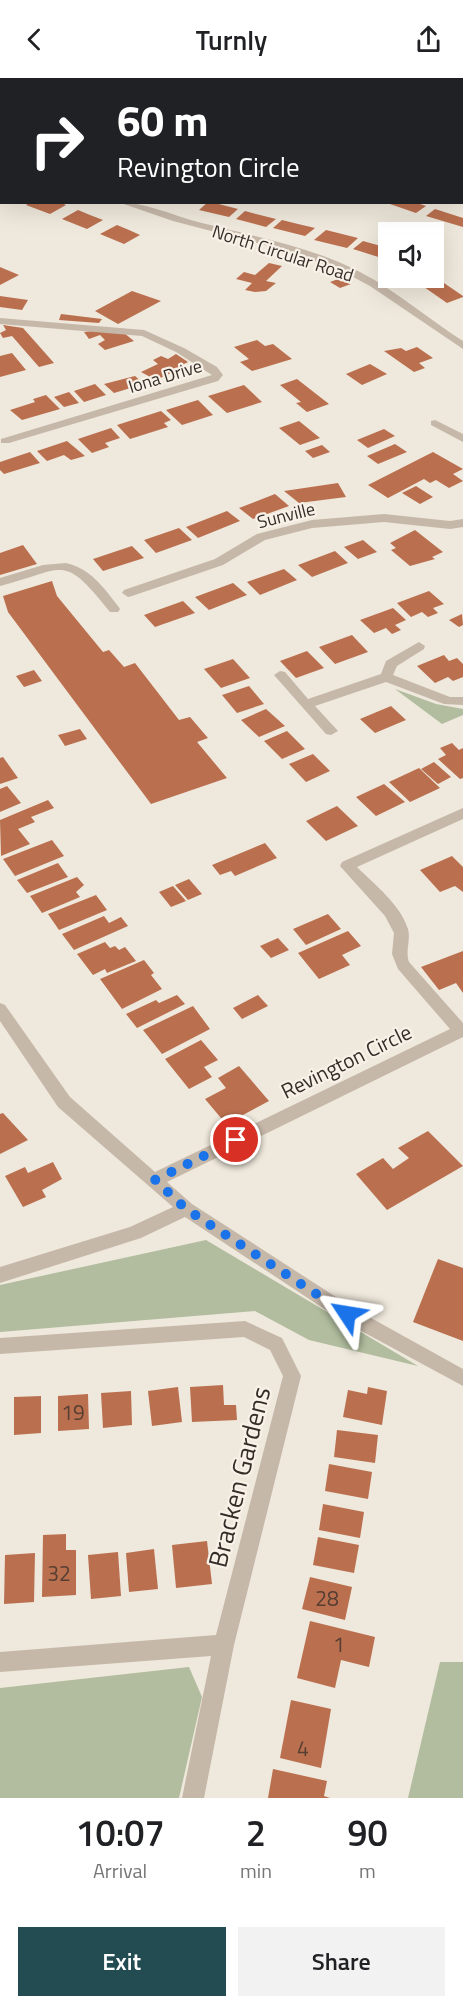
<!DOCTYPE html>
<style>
body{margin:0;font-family:"Titillium Web",sans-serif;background:#f2f2f2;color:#202124;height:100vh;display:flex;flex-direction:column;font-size:22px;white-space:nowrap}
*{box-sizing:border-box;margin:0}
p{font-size:20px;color:#757577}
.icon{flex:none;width:33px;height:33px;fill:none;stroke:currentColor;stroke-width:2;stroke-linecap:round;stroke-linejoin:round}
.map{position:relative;height:1720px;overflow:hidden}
.details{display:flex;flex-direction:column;background:#fff;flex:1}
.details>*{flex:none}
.banner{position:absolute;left:0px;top:0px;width:464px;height:126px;box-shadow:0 6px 24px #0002;background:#202124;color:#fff;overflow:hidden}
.controls{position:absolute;left:378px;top:144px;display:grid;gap:12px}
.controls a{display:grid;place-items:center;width:66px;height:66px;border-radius:0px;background:#fff;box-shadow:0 6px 24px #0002;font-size:30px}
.pin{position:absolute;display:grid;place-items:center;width:51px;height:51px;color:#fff;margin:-26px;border:3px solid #fff;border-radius:50%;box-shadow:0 2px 6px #0007}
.me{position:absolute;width:66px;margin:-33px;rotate:303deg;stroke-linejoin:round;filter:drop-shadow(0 0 4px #0008)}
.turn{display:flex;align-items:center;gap:21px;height:126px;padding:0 18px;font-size:27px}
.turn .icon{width:78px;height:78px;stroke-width:2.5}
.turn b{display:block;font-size:42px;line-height:51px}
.eta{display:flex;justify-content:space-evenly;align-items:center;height:102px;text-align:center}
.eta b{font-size:36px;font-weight:600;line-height:42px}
.cta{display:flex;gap:12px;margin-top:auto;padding:12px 18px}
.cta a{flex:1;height:69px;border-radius:0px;background:#224c52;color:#fff;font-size:24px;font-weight:600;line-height:69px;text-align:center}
.cta a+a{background:#f2f2f2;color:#202124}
header{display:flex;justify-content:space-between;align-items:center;height:78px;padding:0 18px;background:#fff;font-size:27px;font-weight:600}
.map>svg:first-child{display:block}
</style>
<header><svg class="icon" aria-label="back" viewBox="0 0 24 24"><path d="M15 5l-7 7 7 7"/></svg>Turnly<svg class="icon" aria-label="share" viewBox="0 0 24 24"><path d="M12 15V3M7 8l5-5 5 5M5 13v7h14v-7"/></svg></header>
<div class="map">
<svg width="463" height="1720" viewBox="0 0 463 1720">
<rect width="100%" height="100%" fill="#efe8dc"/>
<g fill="#b1bd9e">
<path d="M118,0H463V112L462,2Z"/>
<path d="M395,611L436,626L463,631V637L442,646Z"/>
<path d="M206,1162L418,1288L309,1262L255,1233L0,1254V1207Z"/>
<path d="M440,1584H463V1720H408Z"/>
<path d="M189,1589L202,1619L179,1720H0V1610Z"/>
</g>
<g fill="#ba704f">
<path d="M30,124H59L66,127L50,136L26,127Z"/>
<path d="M208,124H211L238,131L229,139L199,132Z"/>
<path d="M414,124L426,128L416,135L387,125Z"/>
<path d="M435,131L463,140V149L426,138Z"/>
<path d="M78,132L90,137L103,142L87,151L62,141Z"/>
<path d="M245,133L260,137L276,141L266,149L236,141Z"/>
<path d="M282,142L298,146L315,150L305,158L273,150Z"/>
<path d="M117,147L129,152L140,157L124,166L100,156Z"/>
<path d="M326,152L358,160L347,170L314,162Z"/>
<path d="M363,163L388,170V182L353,171Z"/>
<path d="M269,185L282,188L266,203L276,205L266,213L255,214L245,212L252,205L236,201L244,194L255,197Z"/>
<path d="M0,189L19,197L0,207Z"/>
<path d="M341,200L351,206L340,210L330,204Z"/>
<path d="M441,203L463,218V219L447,225L424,209Z"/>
<path d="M132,213L161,223L118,246L95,233Z"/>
<path d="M0,218L28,222L22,232L0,229Z"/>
<path d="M61,236L102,241L99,245L59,242Z"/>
<path d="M3,247L23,250L54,285L39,289L12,258L3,260L0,255L6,252Z"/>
<path d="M93,253L124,255L134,263L105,272L98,266L105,262L100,257L89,261L84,254Z"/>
<path d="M257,262L265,268L273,266L292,281L252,293L240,284L249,281L234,269Z"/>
<path d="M417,269L433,280L419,285L425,290L414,294L384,273L401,270L406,273Z"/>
<path d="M12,275L26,292L0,299V278Z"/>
<path d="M176,276L188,284L182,287L184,289L156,302L141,294L158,286L153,282L161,278L168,281Z"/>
<path d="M370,286L387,296L362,307L346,296Z"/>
<path d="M135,298L144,306L114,315L104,306Z"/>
<path d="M297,301L329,326L307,334L296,325L301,324L280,307Z"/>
<path d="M95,306L106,317L84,324L74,313Z"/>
<path d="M244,307L262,324L227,335L208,318Z"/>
<path d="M69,314L79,325L64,329L54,319Z"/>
<path d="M46,317L60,331L22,342L10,332L35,324L33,321Z"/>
<path d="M198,322L213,337L182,347L166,332Z"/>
<path d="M161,333L171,342L164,345L168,349L130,361L117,347Z"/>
<path d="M299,343L320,360L300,367L279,350Z"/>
<path d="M111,350L120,360L105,365L109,369L92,375L78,361Z"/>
<path d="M384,351L395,358L368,370L357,362Z"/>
<path d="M67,363L85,378L71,382L64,377L47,383L37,373Z"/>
<path d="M395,366L407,374L378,386L367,378Z"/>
<path d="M322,367L330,374L313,380L305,373Z"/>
<path d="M30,374L40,385L4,396L0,392V384Z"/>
<path d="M433,374L463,391L453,396L463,403L449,410L436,402L430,405L424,401L388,420L368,407Z"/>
<path d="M338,405L346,419L299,425L284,413Z"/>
<path d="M416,408L433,419L420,426L402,415Z"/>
<path d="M275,416L289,428L253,441L239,430Z"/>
<path d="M227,433L240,443L198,460L186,449Z"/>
<path d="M179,450L192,462L156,475L144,462Z"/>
<path d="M415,452L443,474L432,479L435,481L410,488L391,472L396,470L390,465Z"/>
<path d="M363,462L377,474L358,481L344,469Z"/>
<path d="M23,467L37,486L0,497V475Z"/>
<path d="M132,468L144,480L103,493L93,481Z"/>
<path d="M335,473L348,485L312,499L298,487Z"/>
<path d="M284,491L297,502L260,517L247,504Z"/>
<path d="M52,503L57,518L103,574L109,572L124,589L135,585L179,642L190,639L208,660L197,664L227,700L151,726L8,534L3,518Z"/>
<path d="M233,505L247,517L209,532L195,519Z"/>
<path d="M429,513L444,526L433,530L438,535L428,539L422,534L411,539L397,525Z"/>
<path d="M183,523L195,535L155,549L144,537Z"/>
<path d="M393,530L406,542L395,547L401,552L392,556L386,550L374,555L360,542Z"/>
<path d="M462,536L463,547L459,549L449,542Z"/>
<path d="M352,557L368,574L335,586L319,569Z"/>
<path d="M307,573L324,590L296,600L280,583Z"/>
<path d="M444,577L449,583L457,580L463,586V599L453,603L448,599L435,605L417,588Z"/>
<path d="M233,581L250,600L221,610L204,591Z"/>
<path d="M34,592L42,603L24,609L16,598Z"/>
<path d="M249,608L264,626L237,635L222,617Z"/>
<path d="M391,628L406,642L375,655L360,641Z"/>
<path d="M266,631L285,648L259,659L241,642Z"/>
<path d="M80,651L87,661L65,668L58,657Z"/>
<path d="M287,653L305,671L282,681L264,663Z"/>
<path d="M452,665L459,672L463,670V700L460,701L438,681L446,677L440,670Z"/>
<path d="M313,676L330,693L306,704L289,686Z"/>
<path d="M3,679L18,700L0,706V680Z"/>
<path d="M434,684L451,699L438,706L421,691Z"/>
<path d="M419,690L440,710L410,724L389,704Z"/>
<path d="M384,706L405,724L376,738L356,719Z"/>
<path d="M7,708L21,725L0,734V711Z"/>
<path d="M48,722L54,730L31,739L35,744L18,751L30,766L1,778L0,742Z"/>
<path d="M337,728L358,748L326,763L306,743Z"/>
<path d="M52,762L64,778L15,798L3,781Z"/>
<path d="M265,765L277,780L235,798L231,793L220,797L212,787Z"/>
<path d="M452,778L463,789V814L455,808L440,814L420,792Z"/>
<path d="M58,785L68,799L27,815L17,802Z"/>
<path d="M77,799L84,807L76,814L80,819L42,835L30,818Z"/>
<path d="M189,801L202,816L188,822L175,807Z"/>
<path d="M173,808L186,823L171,829L159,814Z"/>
<path d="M96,817L107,832L59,852L48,836Z"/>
<path d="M328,836L341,851L306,867L293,851Z"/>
<path d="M104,838L109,845L121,839L128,848L74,872L62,856Z"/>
<path d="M348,853L361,868L342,877L350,887L319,901L298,875Z"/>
<path d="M278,860L289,872L271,880L260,868Z"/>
<path d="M105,864L110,870L115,868L119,872L125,869L136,883L107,895L105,891L93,897L77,876Z"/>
<path d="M463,873V915L456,905L439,912L421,889Z"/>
<path d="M144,882L154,895L151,897L162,911L122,931L100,901Z"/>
<path d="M177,917L185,926L137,950L126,936L156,922L159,925Z"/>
<path d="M258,917L268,928L242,941L233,930Z"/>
<path d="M193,928L210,951L162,976L143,952Z"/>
<path d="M201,962L218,982L204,989L212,999L189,1011L165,981Z"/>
<path d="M239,988L269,1023L226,1046L205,1021L226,1010L218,1000Z"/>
<path d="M3,1035L28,1062L0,1076V1036Z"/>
<path d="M428,1053L463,1088L387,1132L356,1096L383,1080L393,1091L409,1080L398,1070Z"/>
<path d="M53,1084L62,1101L42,1112L46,1119L23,1129L5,1098L25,1089L28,1095Z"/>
<path d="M438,1181L463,1190V1263L413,1244Z"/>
<path d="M223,1307L224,1327H236L237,1342L192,1344L190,1309Z"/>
<path d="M178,1309L182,1344L152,1348L148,1313Z"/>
<path d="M368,1309L387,1313L382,1347L343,1339L348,1312L367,1316Z"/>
<path d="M131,1313L132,1347L103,1350L101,1315Z"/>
<path d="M88,1316L89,1351L58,1353V1318Z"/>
<path d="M41,1318V1355L14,1357V1319Z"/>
<path d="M337,1352L378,1357L375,1385L334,1379Z"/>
<path d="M329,1386L372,1394L368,1421L325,1413Z"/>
<path d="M323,1426L364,1434L360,1460L319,1452Z"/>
<path d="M66,1456V1472H76V1517L42,1519L43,1457Z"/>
<path d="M318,1459L359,1467L354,1495L313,1487Z"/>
<path d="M207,1463L212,1506L176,1510L172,1467Z"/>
<path d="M154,1471L158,1511L129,1514L126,1475Z"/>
<path d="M118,1474L121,1518L91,1521L88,1477Z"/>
<path d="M35,1475L34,1524L4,1526L5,1477Z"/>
<path d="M310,1499L352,1509L345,1542L302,1531Z"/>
<path d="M310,1543L375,1559L369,1589L341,1582L335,1610L297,1600Z"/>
<path d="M291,1622L331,1631L321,1690L280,1680Z"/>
<path d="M273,1691L327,1703L324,1718L330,1720H268Z"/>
</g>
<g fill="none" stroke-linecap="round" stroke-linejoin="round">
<g fill="#c6b8a9" fill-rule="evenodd">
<path d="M101,0H111L112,2H102Z"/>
<path d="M0,69L2,70V76L0,75Z"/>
<rect x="0" y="84" width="2" height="6"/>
<rect x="462" y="118" width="1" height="6"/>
<path d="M118,124C144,124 172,137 198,144C252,158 310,168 360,194C397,213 428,241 463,263V271L370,208L338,191L284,172L173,143Z"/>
<path d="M0,240L144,252L184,270L217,289L223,297L218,303L9,365H1V361L212,297L176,274L142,258L0,246Z"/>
<path d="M435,342L463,356V364L431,347V343Z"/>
<path d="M384,436L450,443L463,441V449L450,451L384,444L312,450L265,462L223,487L132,518L128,519L122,515L124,512L215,481L257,456L312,442Z"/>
<path d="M66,485C91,491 103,509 118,528L120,531L118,534H110C62,474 66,491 0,508V500L43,487Z"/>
<path d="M419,564L425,568L424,571L397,588L393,597L450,619H463V627L444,626L386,604L315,628L338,653L331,657L326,656L274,597L280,593L285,594L308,621L381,596L386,583Z"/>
<path d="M463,730V741L357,789C375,807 400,826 408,851C411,862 405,873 409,884L463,945V959L167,1104L192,1126L353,1230L463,1291V1308L341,1242L185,1139L141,1160L0,1205V1189L130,1149L173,1129L58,1029L0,943V925L5,927L70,1019L155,1094L450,951L398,891L392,876L394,855L385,838L340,788L342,784Z"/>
<path d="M245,1243L282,1260L301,1298L234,1567L204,1720H182L211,1578L0,1594V1574L216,1557L283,1298L270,1272L244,1259L0,1276V1260Z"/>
</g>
</g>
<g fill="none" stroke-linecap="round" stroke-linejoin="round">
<path stroke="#1a73e8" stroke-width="10" stroke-dasharray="0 18" d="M236,1062L155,1102L186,1131L347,1236"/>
</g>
<g text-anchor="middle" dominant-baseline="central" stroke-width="4.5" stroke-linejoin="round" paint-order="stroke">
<g font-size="18" fill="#342d28" stroke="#f8f1e8">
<text transform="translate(283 175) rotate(18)">North Circular Road</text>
<text transform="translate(165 298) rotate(-17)">Iona Drive</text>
<text transform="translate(286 437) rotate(-14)">Sunville</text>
</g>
<g font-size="21" fill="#342d28" stroke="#f8f1e8">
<text transform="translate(346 983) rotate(-26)">Revington Circle</text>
</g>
<g font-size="21" fill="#563e32">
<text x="73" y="1334">19</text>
<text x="59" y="1495">32</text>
<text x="327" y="1520">28</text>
<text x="339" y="1566">1</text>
<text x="303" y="1670">4</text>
</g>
<g font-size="26" fill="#342d28" stroke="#f8f1e8">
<text transform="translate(239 1399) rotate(-76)">Bracken Gardens</text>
</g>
</g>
</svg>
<div class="controls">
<a><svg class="icon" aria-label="sound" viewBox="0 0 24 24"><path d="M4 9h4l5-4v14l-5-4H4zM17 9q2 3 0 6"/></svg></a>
</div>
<div class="pin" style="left:236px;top:1062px;background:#d93025"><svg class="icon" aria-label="arrive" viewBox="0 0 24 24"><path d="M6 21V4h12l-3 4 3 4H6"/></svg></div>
<svg class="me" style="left:347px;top:1236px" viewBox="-20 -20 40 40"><path d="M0-17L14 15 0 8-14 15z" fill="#1a73e8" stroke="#fff" stroke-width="4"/></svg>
<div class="banner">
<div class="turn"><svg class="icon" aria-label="right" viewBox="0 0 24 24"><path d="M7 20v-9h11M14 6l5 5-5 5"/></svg><div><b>60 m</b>Revington Circle</div></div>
</div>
</div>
<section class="details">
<div class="eta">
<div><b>10:07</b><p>Arrival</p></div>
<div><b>2</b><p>min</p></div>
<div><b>90</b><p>m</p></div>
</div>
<div class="cta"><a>Exit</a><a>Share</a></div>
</section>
